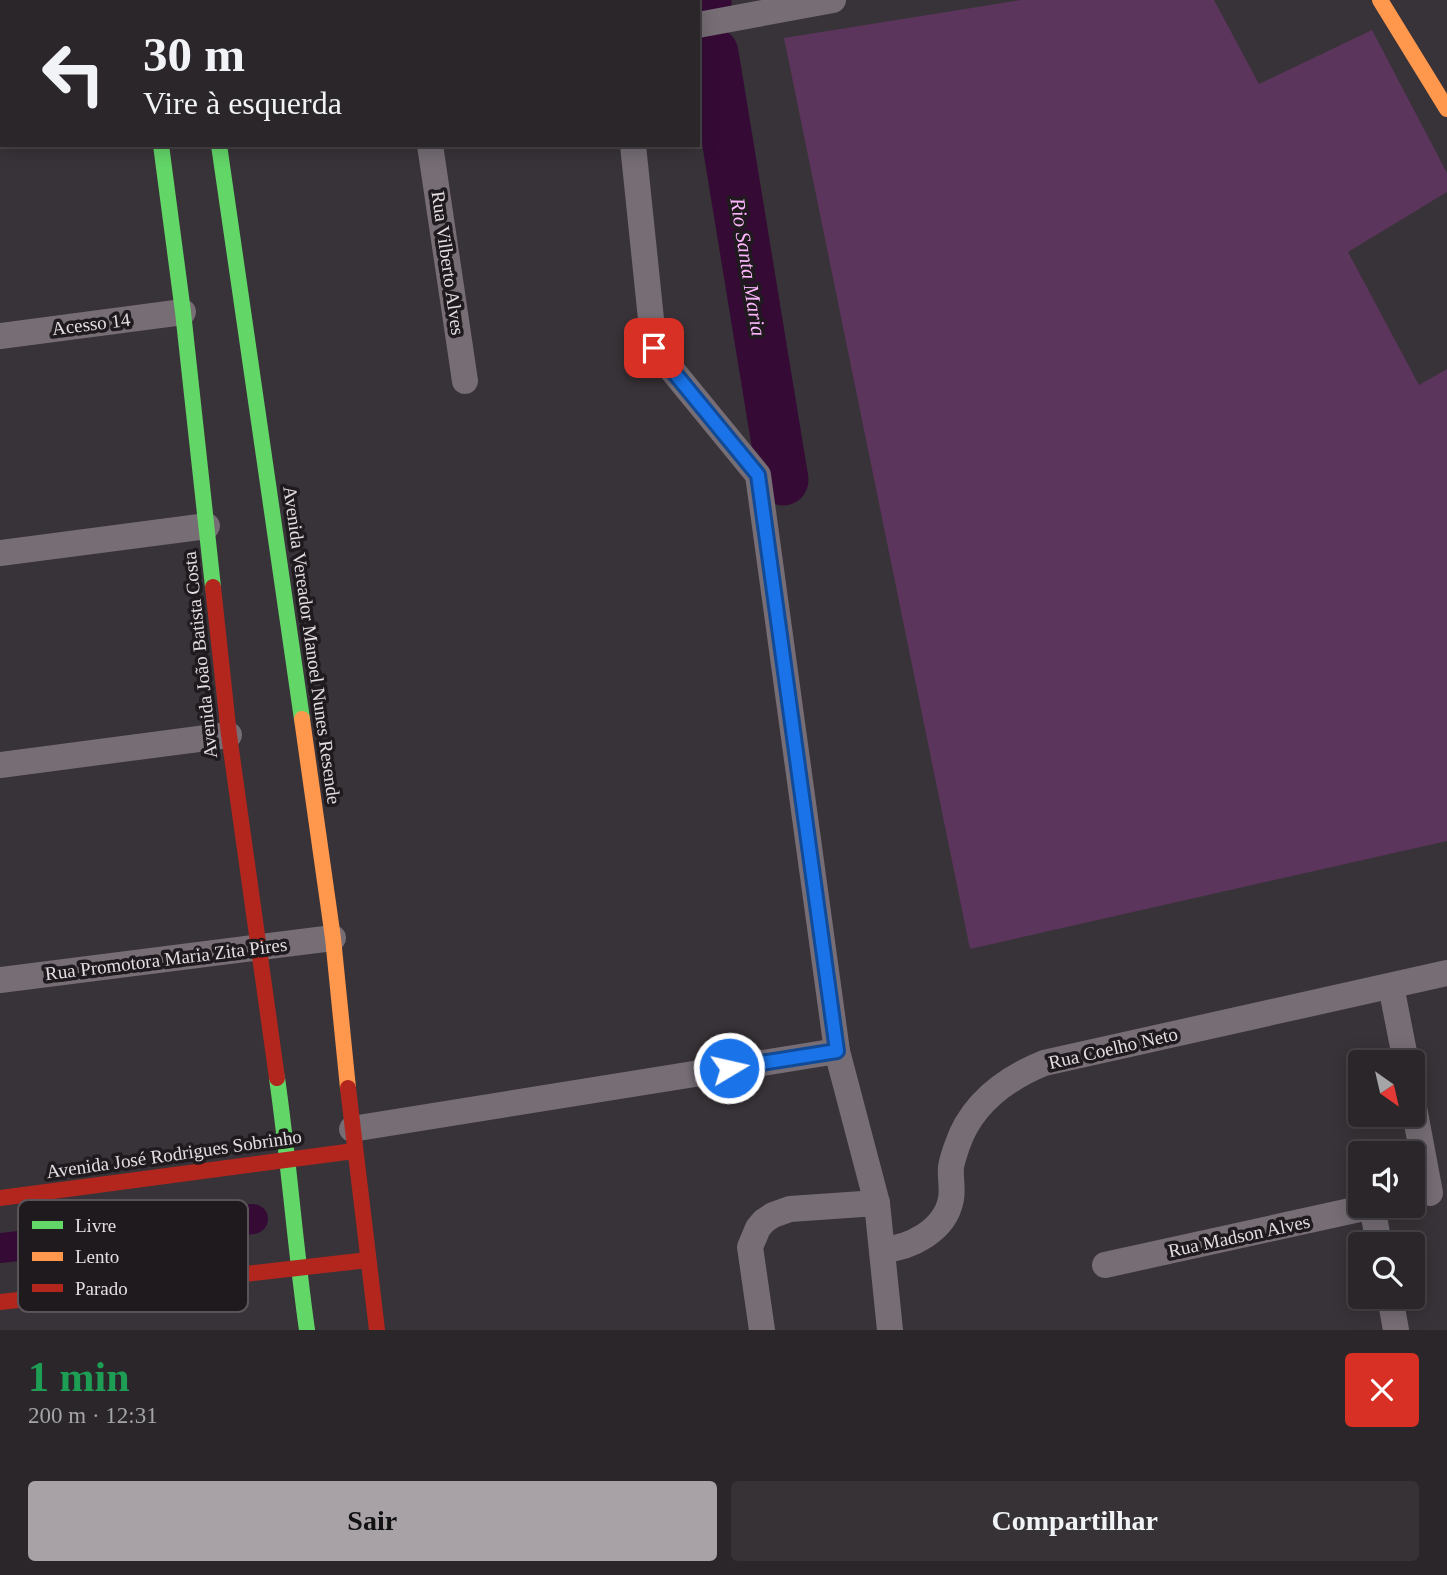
<!DOCTYPE html>
<html lang="pt">
<meta charset="utf-8">
<style>
body{margin:0;font-family:Georgia,serif;background:#363236;color:#f1f3f6;height:100vh;display:flex;flex-direction:column;font-size:26px;white-space:nowrap}
*{box-sizing:border-box;margin:0}
p{font-size:23px;color:#a5a5a8}
.icon{flex:none;width:38px;height:38px;fill:none;stroke:currentColor;stroke-width:2;stroke-linecap:round;stroke-linejoin:round}
.map{position:relative;height:1330px;overflow:hidden}
.panel{display:flex;flex-direction:column;background:#2a262a;flex:1}
.panel>*{flex:none}
.guide{position:absolute;left:0px;top:0px;width:700px;height:147px;box-shadow:0 4px 18px #0003,0 0 0 2px #464347;background:#2a262a;color:#f1f3f6;overflow:hidden}
.needle{width:46px;rotate:146deg}
.controls{position:absolute;left:1348px;top:1050px;display:grid;gap:14px}
.controls a{display:grid;place-items:center;width:77px;height:77px;border-radius:7px;background:#2a262a;box-shadow:0 4px 18px #0003,0 0 0 2px #464347;font-size:35px}
.pin{position:absolute;display:grid;place-items:center;width:60px;height:60px;color:#fff;margin:-30px;border-radius:14px;box-shadow:0 4px 10px #0006}
.me{position:absolute;width:77px;margin:-38px;rotate:81deg;stroke-linejoin:round;filter:drop-shadow(0 0 5px #0008)}
.turn{display:flex;align-items:center;gap:24px;height:147px;padding:0 28px;font-size:32px}
.turn .icon{width:91px;height:91px;stroke-width:2.5}
.turn b{display:block;font-size:49px;line-height:60px}
.round{display:grid;place-items:center;flex:none;width:74px;height:74px;border-radius:7px;background:#363236}
.summary{display:flex;align-items:center;justify-content:space-between;height:119px;padding:0 28px}
h1{font-size:42px;font-weight:600;line-height:52px;color:#1e9e55}
.cta{display:flex;gap:14px;margin-top:auto;padding:14px 28px}
.cta a{flex:1;height:80px;border-radius:7px;background:#a8a2a7;color:#111;font-size:28px;font-weight:600;line-height:80px;text-align:center}
.cta a+a{background:#363236;color:#f1f3f6}
.map>svg:first-child{display:block}
</style>
<div class="map">
<svg width="1447" height="1330" viewBox="0 0 1447 1330">
<rect width="100%" height="100%" fill="#383338"/>
<path fill="#5b355b" d="M1021,0H1214L1259,84L1372,30L1447,173V192L1348,252L1419,385L1447,369V841L970,949L784,38Z"/>
<g fill="none" stroke-linecap="round" stroke-linejoin="round">
<path stroke="#350b36" stroke-width="30" d="M0,1248L253,1219"/>
<g stroke="#350b36" stroke-width="51">
<path d="M706,0V4"/>
<path d="M713,53L783,480"/>
</g>
</g>
<path fill="#544554" stroke="#6e696d" stroke-width="2" d="M0,0H65V2H2V33H0Z"/>
<g fill="none" stroke-linecap="round" stroke-linejoin="round">
<g stroke="#766d75" stroke-width="26">
<path d="M409,0V2"/>
<path d="M616,0V2"/>
<path d="M698,25L833,0"/>
<path d="M0,120H2"/>
<path d="M430,145L465,381"/>
<path d="M633,145L654,348L758,475L837,1051L877,1203L890,1330"/>
<path d="M0,336L183,312"/>
<path d="M0,553L207,526"/>
<path d="M0,765L229,735"/>
<path d="M0,980L333,938"/>
<path d="M1391,986L1406,1062"/>
<path d="M1412,1097L1430,1193"/>
<path d="M352,1129L837,1051"/>
<path d="M1372,1206L1379,1244"/>
<path d="M882,1250C910,1248 945,1231 951,1199C953,1189 950,1177 951,1167C952,1160 955,1152 957,1146C971,1104 1005,1079 1044,1063L1447,973"/>
<path d="M1105,1265L1373,1206"/>
<path d="M1390,1297L1396,1330"/>
<path d="M762,1330L750,1247L758,1228L764,1221L773,1215L790,1209L877,1203"/>
</g>
<g stroke="#63d668" stroke-width="16">
<path d="M161,145L183,312L213,587"/>
<path d="M219,145L302,719"/>
<path d="M277,1078C289,1162 295,1246 307,1330"/>
</g>
<g stroke="#ff974d" stroke-width="16">
<path d="M1380,0L1447,109"/>
<path d="M302,719L333,938L348,1088"/>
</g>
<g stroke="#b3261e" stroke-width="16">
<path d="M142,0V2"/>
<path d="M202,0V2"/>
<path d="M213,587L229,735L277,1078"/>
<path d="M348,1088L377,1330"/>
<path d="M0,1198L354,1151"/>
<path d="M0,1302L368,1260"/>
</g>
</g>
<g fill="none" stroke-linecap="round" stroke-linejoin="round">
<defs>
<path id="route" d="M654,348L758,475L837,1051L729,1068"/>
</defs>
<use href="#route" stroke="#114b97" stroke-width="18"/>
<use href="#route" stroke="#1a73e8" stroke-width="12"/>
</g>
<g text-anchor="middle" dominant-baseline="central" stroke-width="7" stroke-linejoin="round" paint-order="stroke">
<g font-size="19" fill="#e4dde3" stroke="#1f1a1e">
<text transform="translate(448 263) rotate(82)">Rua Vilberto Alves</text>
<text transform="translate(91 324) rotate(-7)">Acesso 14</text>
<text transform="translate(312 645) rotate(82)">Avenida Vereador Manoel Nunes Resende</text>
<text transform="translate(200 655) rotate(-96)">Avenida João Batista Costa</text>
<text transform="translate(166 959) rotate(-7)">Rua Promotora Maria Zita Pires</text>
<text transform="translate(1113 1048) rotate(-13)">Rua Coelho Neto</text>
<text transform="translate(174 1154) rotate(-8)">Avenida José Rodrigues Sobrinho</text>
<text transform="translate(1239 1236) rotate(-12)">Rua Madson Alves</text>
</g>
<g font-size="21" font-style="italic" fill="#feb7fd" stroke="#1f1a1e">
<text transform="translate(748 267) rotate(81)">Rio Santa Maria</text>
</g>
</g>
<rect x="18" y="1200" width="230" height="112" rx="10" fill="#1f1a1e" stroke="#5a5459" stroke-width="2"/>
<rect x="32" y="1221" width="31" height="8" fill="#63d668"/>
<rect x="32" y="1252" width="31" height="9" fill="#ff974d"/>
<rect x="32" y="1284" width="31" height="8" fill="#b3261e"/>
<g font-size="19" fill="#e4dde3">
<text x="75" y="1232">Livre</text>
<text x="75" y="1263">Lento</text>
<text x="75" y="1295">Parado</text>
</g>
</svg>
<div class="controls">
<a><svg class="needle" viewBox="-14 -14 28 28"><path d="M0-13l5 13h-10z" fill="#e53935"/><path d="M0 13l5-13h-10z" fill="#a5a5a8"/></svg></a>
<a><svg class="icon" aria-label="sound" viewBox="0 0 24 24"><path d="M4 9h4l5-4v14l-5-4H4zM17 9q2 3 0 6"/></svg></a>
<a><svg class="icon" aria-label="search" viewBox="0 0 24 24"><circle cx="10" cy="10" r="6"/><path d="M15 15l6 6"/></svg></a>
</div>
<div class="pin" style="left:654px;top:348px;background:#d93025"><svg class="icon" aria-label="arrive" viewBox="0 0 24 24"><path d="M6 21V4h12l-3 4 3 4H6"/></svg></div>
<svg class="me" style="left:729px;top:1068px" viewBox="-20 -20 40 40"><circle r="17" fill="#1a73e8" stroke="#fff" stroke-width="3"/><path d="M0-11L8 9 0 5-8 9z" fill="#fff"/></svg>
<div class="guide">
<div class="turn"><svg class="icon" aria-label="left" viewBox="0 0 24 24"><path d="M17 20v-9H6M10 6l-5 5 5 5"/></svg><div><b>30 m</b>Vire à esquerda</div></div>
</div>
</div>
<section class="panel">
<div class="summary"><div><h1>1 min</h1><p>200 m · 12:31</p></div><a class="round" style="background:#d93025;color:#fff"><svg class="icon" aria-label="close" viewBox="0 0 24 24"><path d="M6 6l12 12M18 6L6 18"/></svg></a></div>
<div class="cta"><a>Sair</a><a>Compartilhar</a></div>
</section>
